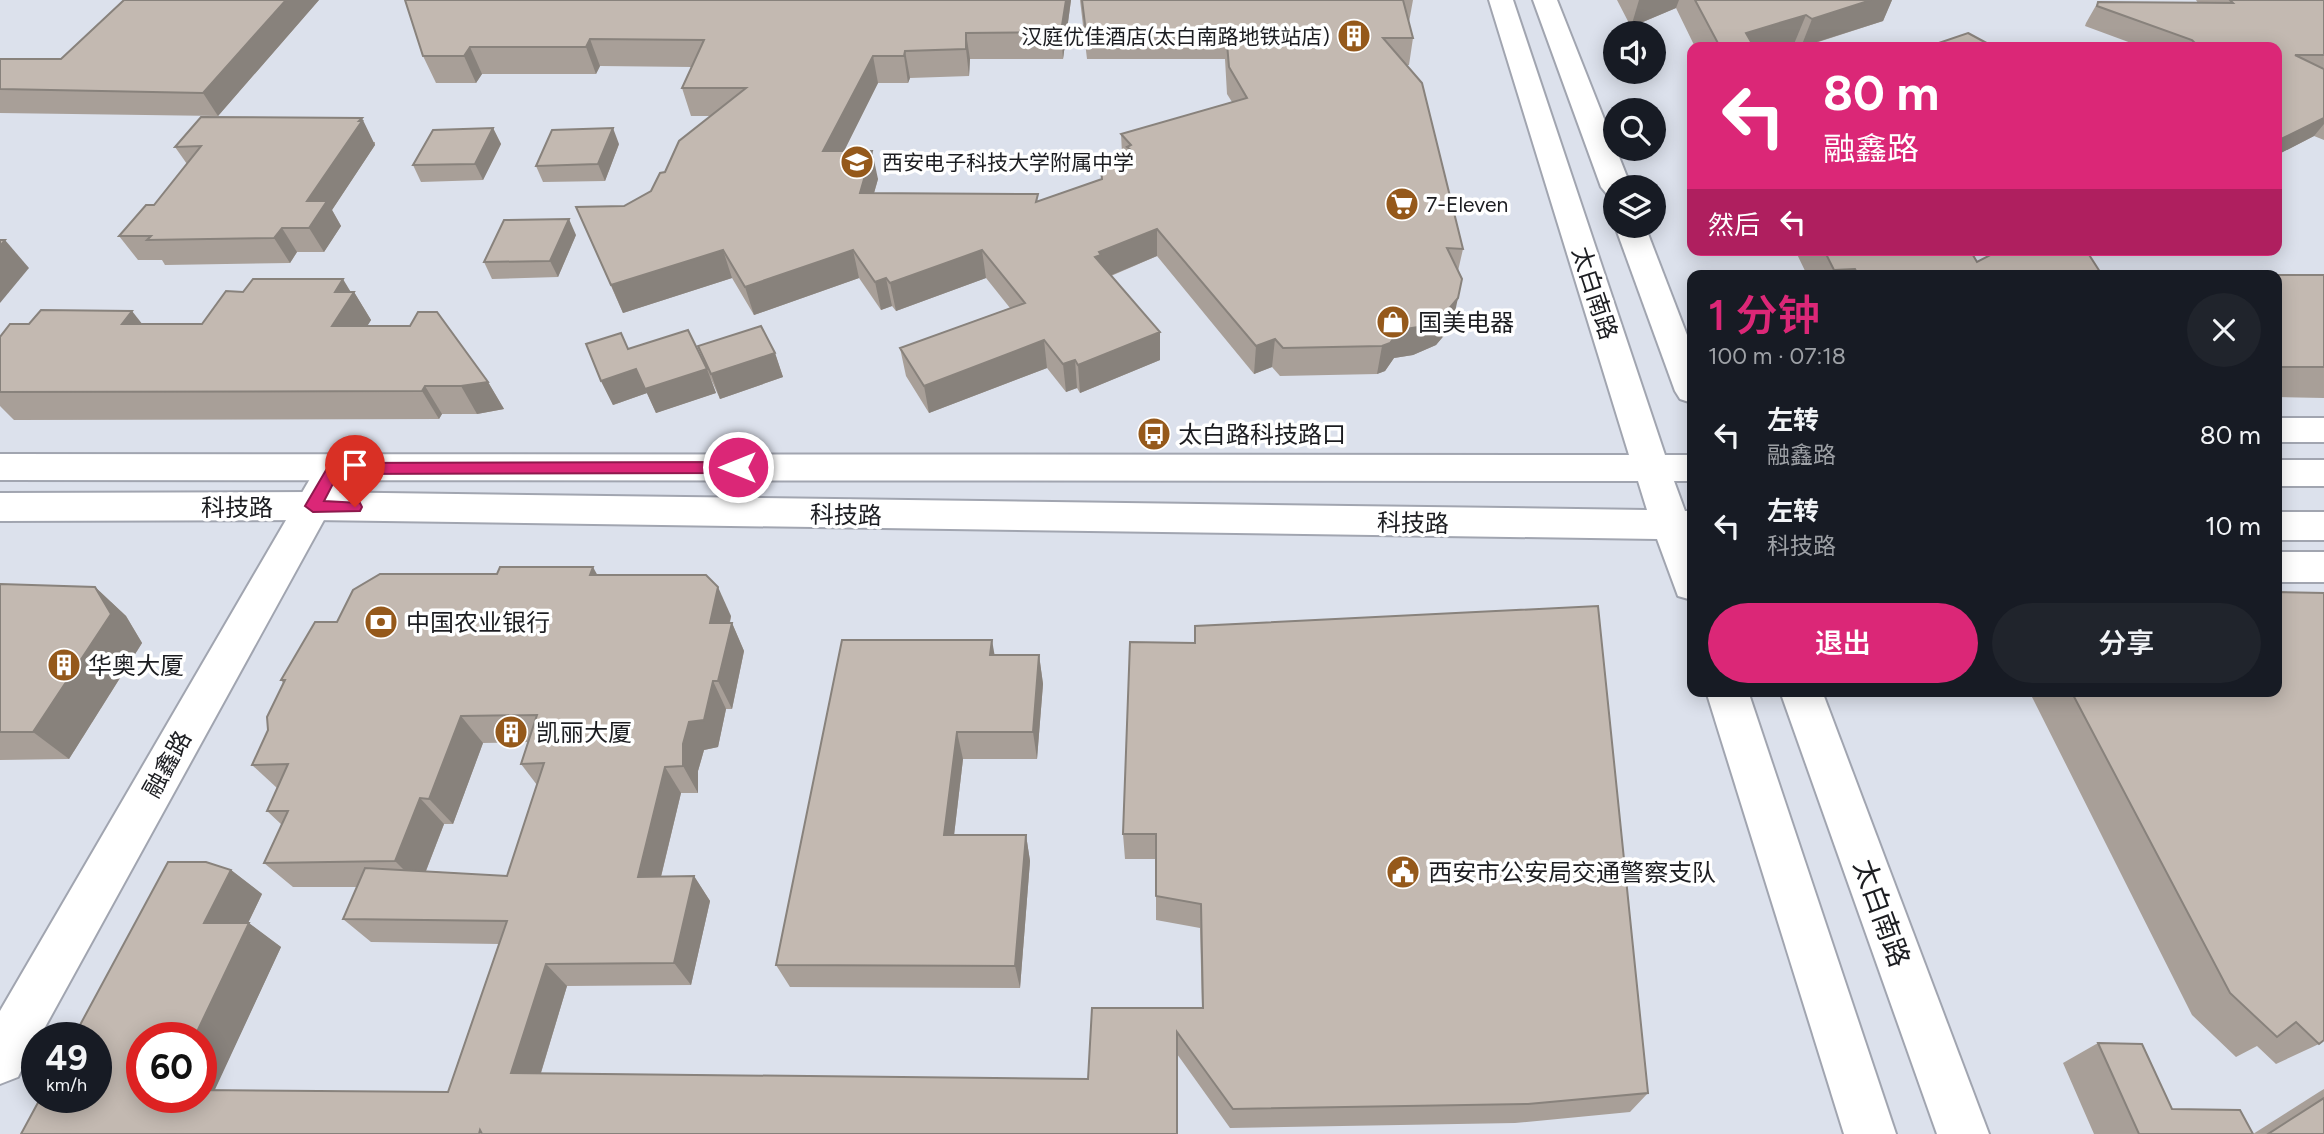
<!DOCTYPE html>
<html lang="zh">
<meta charset="utf-8">
<style>
body{margin:0;font-family:Figtree,"Noto Sans SC",sans-serif;background:#20242c;color:#f1f3f6;height:100vh;display:flex;flex-direction:column;font-size:26px;white-space:nowrap}
*{box-sizing:border-box;margin:0}
p{font-size:23px;color:#9ea1a6}
.icon{flex:none;width:38px;height:38px;fill:none;stroke:currentColor;stroke-width:2;stroke-linecap:round;stroke-linejoin:round}
.map{position:relative;flex:1;overflow:hidden}
.drawer{position:absolute;left:1687px;top:270px;width:595px;height:427px;display:flex;flex-direction:column;background:#171b24;border-radius:14px;box-shadow:0 4px 18px #0003}
.drawer>*{flex:none}
.hud{position:absolute;left:1687px;top:42px;width:595px;height:214px;border-radius:14px;box-shadow:0 4px 18px #0003;background:#db2777;color:#fff;overflow:hidden}
.buttons{position:absolute;left:1603px;top:21px;display:grid;gap:14px}
.buttons a{display:grid;place-items:center;width:63px;height:63px;border-radius:50%;background:#171b24;box-shadow:0 4px 18px #0003;font-size:35px}
.speed{position:absolute;left:21px;top:1022px;display:flex;gap:14px;font-size:35px;font-weight:700;text-align:center}
.speed>*{display:grid;place-content:center;width:91px;height:91px;border-radius:50%;background:#171b24;box-shadow:0 4px 18px #0003;line-height:1}
.speed small{font-size:18px;font-weight:400}
.speed .limit{border:10px solid #d22;background:#fff;color:#111}
.pin{position:absolute;display:grid;place-items:center;width:60px;height:60px;color:#fff;margin:-72px -30px;border-radius:50% 50% 50% 0;rotate:-45deg;box-shadow:0 0 7px #0007}
.pin .icon{rotate:45deg}
.me{position:absolute;width:77px;margin:-38px;rotate:270deg;stroke-linejoin:round;filter:drop-shadow(0 0 5px #0008)}
.turn{display:flex;align-items:center;gap:24px;height:147px;padding:0 21px;font-size:32px}
.turn .icon{width:91px;height:91px;stroke-width:2.5}
.turn b{display:block;font-size:49px;line-height:60px}
.then{display:flex;align-items:center;height:66px;padding:0 21px;background:#0003;gap:14px;font-size:26px}
.round{display:grid;place-items:center;flex:none;width:74px;height:74px;border-radius:37px;background:#20242c}
.head{display:flex;align-items:center;justify-content:space-between;height:119px;padding:0 21px}
h1{font-size:42px;font-weight:600;line-height:52px;color:#db2777}
.primary-button{display:flex;gap:14px;margin-top:auto;padding:14px 21px}
.primary-button a{flex:1;height:80px;border-radius:42px;background:#db2777;color:#fff;font-size:28px;font-weight:600;line-height:80px;text-align:center}
.primary-button a+a{background:#20242c;color:#f1f3f6}
ul{padding:0;list-style:none}
li{display:flex;align-items:center;gap:21px;height:91px;padding:0 21px}
li div{flex:1}
li b{display:block;font-size:26px}
li em{font-style:normal}
.map>svg:first-child{display:block}
</style>
<div class="map">
<svg width="2324" height="1134" viewBox="0 0 2324 1134">
<rect width="100%" height="100%" fill="#dce1ec"/>
<g fill="none" stroke-linecap="round" stroke-linejoin="round">
<defs>
<path id="secondary" d="M334,456L347,460L352,469L39,1038H37L18,1077L0,1084V1011L321,460Z"/>
<g id="primary">
<path d="M1489,0H1513L1665,455H1692V481H1674L1685,511H1692V600L1678,596L1657,539L313,520L0,521V493L313,492L1647,510L1638,481L0,480V454L1629,455Z"/>
<path d="M1533,0H1557L1631,187H1615V196L1606,193L1601,187Z"/>
<path d="M1615,226H1645L1692,348V403L1680,399L1675,391Z"/>
<rect x="2277" y="418" width="47" height="24"/>
<rect x="2277" y="460" width="47" height="26"/>
<rect x="2277" y="512" width="47" height="28"/>
<rect x="2277" y="552" width="47" height="30"/>
<path d="M1706,691H1748L1896,1134H1844Z"/>
<path d="M1780,691H1822L1989,1134H1937Z"/>
</g>
</defs>
<use href="#secondary" stroke="#a1a5b0" stroke-width="4"/>
<use href="#primary" stroke="#a1a5b0" stroke-width="4"/>
<use href="#secondary" fill="#fff" fill-rule="evenodd"/>
<use href="#primary" fill="#fff" fill-rule="evenodd"/>
</g>
<g fill="#a89f98" fill-rule="evenodd">
<path d="M124,0H319L218,116L0,113V59H61Z"/>
<path d="M405,0H1071L1063,59H970L969,76L910,78L908,83H878L844,151L878,179L874,193L1038,201L1101,179L1100,159L1122,153L1121,134L1232,102L1227,94L1225,59H1087L1080,0H1413L1409,22L1413,38L1409,65H1406L1463,249L1458,271L1452,326L1436,345L1413,355L1394,358L1385,371L1377,374L1280,376L1272,367L1254,374L1157,256L1111,276L1160,360L1080,393L1077,388L1066,392L1047,368L929,413L906,376L900,348L1010,308L986,278L896,311L892,306L881,310L859,278L754,315L732,278L623,313L576,207L624,206L651,191L665,172L711,116H691L682,88L692,67L600,66L596,74H482L476,83H436L423,56Z"/>
<path d="M1617,0H1892L1883,21L1803,47H1799L1794,44L1784,47H1695L1676,8L1631,27Z"/>
<path d="M2196,0H2324V140L2314,136L2277,155V47H2142L2085,26L2086,23L2098,2L2198,3Z"/>
<path d="M493,128L501,144L483,180L421,182L413,165Z"/>
<path d="M375,142V145L332,210L341,226L324,252H297L290,263L165,265L162,260H138L119,236L154,205L187,164L175,147Z"/>
<path d="M619,144L605,181L543,182L536,166Z"/>
<path d="M576,235L558,277L492,279L484,262Z"/>
<path d="M1795,250H1970L1977,262L2102,275H1807Z"/>
<path d="M2277,275H2324V398L2277,397Z"/>
<path d="M354,292L371,320L367,326L488,382L504,409L477,414H442L439,419L14,420L0,406V337L142,324H202Z"/>
<path d="M698,346L775,353L783,377L720,399L710,377L716,393L656,413L647,393L613,405L601,381L628,349L705,364Z"/>
<path d="M597,575L731,616L730,623H732L744,651L732,709H726L718,747L704,750L698,771V793H681L661,877L694,876L710,901L691,985L567,986L541,1073L1088,1079L1202,1008L1200,928L1156,920V859H1125L1123,834L1194,643L1195,626L1648,1093L1630,1112L1515,1123L1230,1128L1177,1054V1134H21L231,870L262,894L248,923L281,947L214,1090L448,1092L499,944L371,942L343,919L357,887H293L264,863L282,825L267,811L277,788L252,765L268,730L283,683L281,680L337,622ZM528,742L521,764L537,785L507,876L426,871L444,824H453L483,743Z"/>
<path d="M0,584L95,587L126,616L142,643L69,759L0,760Z"/>
<path d="M994,655H1039L1043,684L1037,759H963L954,835H1026L1030,861L1020,988L790,987L776,965Z"/>
<path d="M2029,691H2277L2319,1044L2276,1064L2257,1046L2236,1057L2192,1015Z"/>
<path d="M2098,1043L2172,1109L2253,1134H2094L2063,1063Z"/>
<path d="M2324,1089V1134H2253L2319,1092Z"/>
</g>
<g fill="#88827c">
<path d="M286,0H319L218,116L203,93Z"/>
<path d="M1066,0H1071L1063,59L1061,32Z"/>
<path d="M1639,0H1679L1676,8L1631,27Z"/>
<path d="M1871,0H1892L1883,21L1801,47L1812,19Z"/>
<path d="M1806,15L1794,44L1784,47H1741L1746,33Z"/>
<path d="M966,33L970,59L969,76L966,49Z"/>
<path d="M590,39L600,66L596,74L586,47Z"/>
<path d="M470,47L482,74L476,83L464,56Z"/>
<path d="M905,51L910,78L908,83L904,56Z"/>
<path d="M873,56L878,83L830,179L823,151Z"/>
<path d="M362,118L375,145L332,210L341,226L324,252L309,228L307,201Z"/>
<path d="M2324,118V124L2314,136L2277,155V141Z"/>
<path d="M493,128L501,144L483,180L475,164Z"/>
<path d="M613,128L619,144L605,181L598,164Z"/>
<path d="M872,151L878,179L866,221L860,193Z"/>
<path d="M569,219L576,235L558,277L550,261Z"/>
<path d="M282,228L297,252L290,263L274,238Z"/>
<path d="M1157,229V256L1102,279L1095,257L1099,252Z"/>
<path d="M5,240L29,268L0,303V246Z"/>
<path d="M723,250L732,278L623,313L611,285Z"/>
<path d="M853,250L859,278L754,315L745,287Z"/>
<path d="M982,250L986,278L896,311L890,283Z"/>
<path d="M886,278L892,306L881,310L875,282Z"/>
<path d="M343,279L352,294L354,292L371,320L350,354L332,326L335,292Z"/>
<path d="M1458,298L1452,326L1436,345L1413,355L1394,358L1385,371L1377,374L1382,346L1400,330Z"/>
<path d="M132,311L154,339L122,324Z"/>
<path d="M1160,332V360L1080,393L1078,365Z"/>
<path d="M1275,339L1272,367L1254,374L1256,346Z"/>
<path d="M1044,340L1047,368L929,413L924,386Z"/>
<path d="M775,353L783,377L720,399L711,374Z"/>
<path d="M1075,360L1077,388L1066,392L1063,364Z"/>
<path d="M636,369L647,393L613,405L601,381Z"/>
<path d="M707,369L716,393L656,413L645,389Z"/>
<path d="M488,382L504,409L477,414L461,386Z"/>
<path d="M425,386L442,414L439,419L422,391Z"/>
<path d="M593,567L609,596L590,575Z"/>
<path d="M95,587L126,616L142,643L69,759L33,732Z"/>
<path d="M718,587L731,616L723,652L710,623Z"/>
<path d="M732,623L744,651L732,709L718,681Z"/>
<path d="M992,640L997,669L990,655Z"/>
<path d="M1039,655L1043,684L1037,759L1033,732Z"/>
<path d="M713,681L726,709L718,747L704,750L698,771V793L683,766V744L689,722Z"/>
<path d="M461,716L483,743L453,824L429,799Z"/>
<path d="M957,732L963,759L951,861L944,835Z"/>
<path d="M665,767L681,793L655,901L638,877Z"/>
<path d="M420,798L444,824L420,886L395,861Z"/>
<path d="M1026,835L1030,861L1020,988L1015,966Z"/>
<path d="M231,870L262,894L237,946L204,923Z"/>
<path d="M694,876L710,901L691,985L674,963Z"/>
<path d="M249,923L281,947L206,1109L201,1097V1038H194Z"/>
<path d="M546,964L567,986L535,1092L511,1073Z"/>
</g>
<g fill="#c3b9b1" stroke="#88827c" stroke-width="2">
<path d="M124,0H286L203,93L0,89V59H61Z"/>
<path d="M405,0H1066L1061,32L966,33V49L905,51L904,56H873L823,151H872L860,193L1038,194L1036,202L1102,179L1100,159L1131,150L1127,147L1131,145L1121,134L1247,98L1229,67L1226,32H1086L1082,0H1403L1413,38H1383L1422,83L1463,249L1447,248L1462,279L1458,298L1442,317L1418,327L1400,330L1390,343L1382,346L1283,348L1275,339L1256,346L1157,229L1099,252L1101,255L1095,257L1160,332L1078,365L1075,360L1063,364L1044,340L924,386L900,348L1025,303L982,250L890,283L886,278L875,282L853,250L745,287L723,250L611,285L576,207L624,206L651,191L660,173L665,172L679,141L746,88H682L704,40L590,39L586,47H470L464,56H423Z"/>
<path d="M1695,0H1871L1812,19L1806,15L1746,33L1754,47H1720Z"/>
<path d="M2230,0H2324V55H2295L2324,69V118L2277,141V47H2199L2192,40L2097,6L2098,2L2233,3Z"/>
<path d="M1968,33L1994,47H1927Z"/>
<path d="M201,117L362,118L359,121H362L307,201H327L309,228H282L274,238L147,240L151,236H119L146,205H154L201,146L175,147Z"/>
<path d="M493,128L475,164L413,165L433,130Z"/>
<path d="M613,128L598,164L536,166L552,130Z"/>
<path d="M569,219L550,261L484,262L504,220Z"/>
<path d="M0,240H5L0,246Z"/>
<path d="M1824,250H1970L1977,262L2000,250H2086L2102,275H1858L1855,269L1834,270Z"/>
<rect x="2277" y="275" width="47" height="92"/>
<path d="M253,279H343L335,292H354L332,326H410L418,312H437L488,382L461,386H425L422,391L0,392V337L10,324H29L41,310L132,311L122,324H202L226,291L243,292Z"/>
<path d="M761,326L775,353L711,374L698,346Z"/>
<path d="M688,330L707,369L645,389L636,369L601,381L586,344L621,333L628,349Z"/>
<path d="M500,567H593L590,575H706L718,587L710,623H732L718,681H713L704,720L689,722L683,744V766L665,767L638,877L694,876L674,963L546,964L511,1073L1088,1079L1092,1008H1203L1201,904L1156,896V834H1123L1130,642L1195,643V626L1598,606L1648,1093L1528,1104L1233,1109L1177,1032V1134H482L480,1130L479,1134H21L41,1097H96V1038H73L168,862H206L231,870L204,923H249L194,1038H142V1097H201V1090L448,1092L507,921L343,919L365,868L507,876L544,763L521,764L537,715L461,716L429,799L420,798L395,861L264,863L288,811H267L288,764L252,765L268,730L267,717L285,680H281L315,622H337L353,590L380,574H497Z"/>
<path d="M0,584L95,587L111,614L33,732H0Z"/>
<path d="M2277,592L2324,593V1040L2319,1044L2296,1022L2277,1037L2230,993L2071,691H2277Z"/>
<path d="M842,640H992L990,655H1039L1033,732H957L944,835H1026L1015,966L776,965Z"/>
<path d="M2098,1043L2142,1044L2172,1109L2240,1110L2253,1134H2139Z"/>
<path d="M2324,1098V1134H2268Z"/>
</g>
<path fill="#db2777" stroke="#8e194d" stroke-width="2" d="M738,462L746,467L738,473L338,474L324,501L360,503L362,507L360,511L313,512L305,506L329,465L334,463Z"/>
<defs>
<symbol id="building-disc" viewBox="-11 -11 22 22"><circle r="9.5" fill="#95591b" stroke="#fff"/><path d="M-4-6H4V6H1V3H-1V6H-4ZM-2.5-4.3h1.7v1.8h-1.7ZM.8-4.3h1.7v1.8H.8ZM-2.5-1h1.7V.8h-1.7ZM.8-1h1.7V.8H.8Z" fill="#fff"/></symbol>
<symbol id="school-disc" viewBox="-11 -11 22 22"><circle r="9.5" fill="#95591b" stroke="#fff"/><path d="M0-5L7-2L0 1L-7-2ZM-4 1L0 2.5L4 1V4Q0 6-4 4Z" fill="#fff"/></symbol>
<symbol id="supermarket-disc" viewBox="-11 -11 22 22"><circle r="9.5" fill="#95591b" stroke="#fff"/><path d="M-6-5.5h2.5l.6 2H6L4.5 2H-2.5L-4.4-4H-6ZM-1.5 3.2a1.3 1.3 0 1 0 .1 0ZM3 3.2a1.3 1.3 0 1 0 .1 0Z" fill="#fff"/></symbol>
<symbol id="shop-disc" viewBox="-11 -11 22 22"><circle r="9.5" fill="#95591b" stroke="#fff"/><path d="M-5-2.5h2.3a2.7 3.5 0 0 1 5.4 0H5L5.5 6h-11ZM-1.5-2.5h3a1.5 2.3 0 0 0-3 0Z" fill="#fff"/></symbol>
<symbol id="bus-disc" viewBox="-11 -11 22 22"><circle r="9.5" fill="#95591b" stroke="#fff"/><path d="M-5-6H5V4H4V6H2V4H-2V6H-4V4H-5ZM-3.5-4V0h7V-4ZM-3.5 1.2v1.5H-2V1.2ZM2 1.2v1.5H3.5V1.2Z" fill="#fff"/></symbol>
<symbol id="bank-disc" viewBox="-11 -11 22 22"><circle r="9.5" fill="#95591b" stroke="#fff"/><path d="M-6-4H6V4H-6ZM0-2.3a2.3 2.3 0 1 0 0 4.6a2.3 2.3 0 1 0 0-4.6Z" fill="#fff"/></symbol>
<symbol id="civic-disc" viewBox="-11 -11 22 22"><circle r="9.5" fill="#95591b" stroke="#fff"/><path d="M-.6-6.5H3V-4.5H.6V-3L4-1V1h2V6H-6V1h2V-1L-.6-3ZM-1.2 2.5V6h2.4V2.5Z" fill="#fff"/></symbol>
</defs>
<g fill-rule="evenodd">
<use href="#building-disc" x="1335" y="17" width="38" height="38"/>
<use href="#school-disc" x="838" y="143" width="38" height="38"/>
<use href="#supermarket-disc" x="1383" y="185" width="38" height="38"/>
<use href="#shop-disc" x="1374" y="303" width="38" height="38"/>
<use href="#bus-disc" x="1135" y="415" width="38" height="38"/>
<use href="#bank-disc" x="362" y="603" width="38" height="38"/>
<use href="#building-disc" x="45" y="646" width="38" height="38"/>
<use href="#building-disc" x="492" y="713" width="38" height="38"/>
<use href="#civic-disc" x="1384" y="853" width="38" height="38"/>
</g>
<g text-anchor="middle" dominant-baseline="central" stroke-width="7" stroke-linejoin="round" paint-order="stroke">
<g font-size="21" fill="#1c1d21" stroke="#fff" text-anchor="start">
<text x="1330" y="36" text-anchor="end">汉庭优佳酒店(太白南路地铁站店)</text>
<text x="882" y="162">西安电子科技大学附属中学</text>
<text x="1426" y="204">7-Eleven</text>
</g>
<g font-size="24" fill="#1c1d21" stroke="#fff">
<text transform="translate(1595 293) rotate(72)">太白南路</text>
<text x="237" y="507">科技路</text>
<text transform="translate(846 515) rotate(1)">科技路</text>
<text transform="translate(1413 523) rotate(1)">科技路</text>
<text transform="translate(167 764) rotate(-61)">融鑫路</text>
</g>
<g font-size="24" fill="#1c1d21" stroke="#fff" text-anchor="start">
<text x="1418" y="322">国美电器</text>
<text x="1178" y="434">太白路科技路口</text>
<text x="406" y="622">中国农业银行</text>
<text x="88" y="665">华奥大厦</text>
<text x="536" y="732">凯丽大厦</text>
<text x="1428" y="872">西安市公安局交通警察支队</text>
</g>
<g font-size="28" fill="#1c1d21" stroke="#fff">
<text transform="translate(1882 913) rotate(70)">太白南路</text>
</g>
</g>
</svg>
<div class="buttons">
<a><svg class="icon" aria-label="sound" viewBox="0 0 24 24"><path d="M4 9h4l5-4v14l-5-4H4zM17 9q2 3 0 6"/></svg></a>
<a><svg class="icon" aria-label="search" viewBox="0 0 24 24"><circle cx="10" cy="10" r="6"/><path d="M15 15l6 6"/></svg></a>
<a><svg class="icon" aria-label="layers" viewBox="0 0 24 24"><path d="M12 4l9 5-9 5-9-5zM3 14l9 5 9-5"/></svg></a>
</div>
<div class="speed"><div>49<small>km/h</small></div><div class="limit">60</div></div>
<div class="pin" style="left:355px;top:507px;background:#d93025"><svg class="icon" aria-label="arrive" viewBox="0 0 24 24"><path d="M6 21V4h12l-3 4 3 4H6"/></svg></div>
<svg class="me" style="left:738px;top:467px" viewBox="-20 -20 40 40"><circle r="17" fill="#db2777" stroke="#fff" stroke-width="3"/><path d="M0-11L8 9 0 5-8 9z" fill="#fff"/></svg>
<div class="hud">
<div class="turn"><svg class="icon" aria-label="left" viewBox="0 0 24 24"><path d="M17 20v-9H6M10 6l-5 5 5 5"/></svg><div><b>80 m</b>融鑫路</div></div>
<div class="then">然后<svg class="icon" aria-label="left" viewBox="0 0 24 24"><path d="M17 20v-9H6M10 6l-5 5 5 5"/></svg></div>
</div>
<section class="drawer">
<div class="head"><div><h1>1 分钟</h1><p>100 m · 07:18</p></div><a class="round"><svg class="icon" aria-label="close" viewBox="0 0 24 24"><path d="M6 6l12 12M18 6L6 18"/></svg></a></div>
<ul>
<li><svg class="icon" aria-label="left" viewBox="0 0 24 24"><path d="M17 20v-9H6M10 6l-5 5 5 5"/></svg><div><b>左转</b><p>融鑫路</p></div><em>80 m</em></li>
<li><svg class="icon" aria-label="left" viewBox="0 0 24 24"><path d="M17 20v-9H6M10 6l-5 5 5 5"/></svg><div><b>左转</b><p>科技路</p></div><em>10 m</em></li>
</ul>
<div class="primary-button"><a>退出</a><a>分享</a></div>
</section>
</div>
